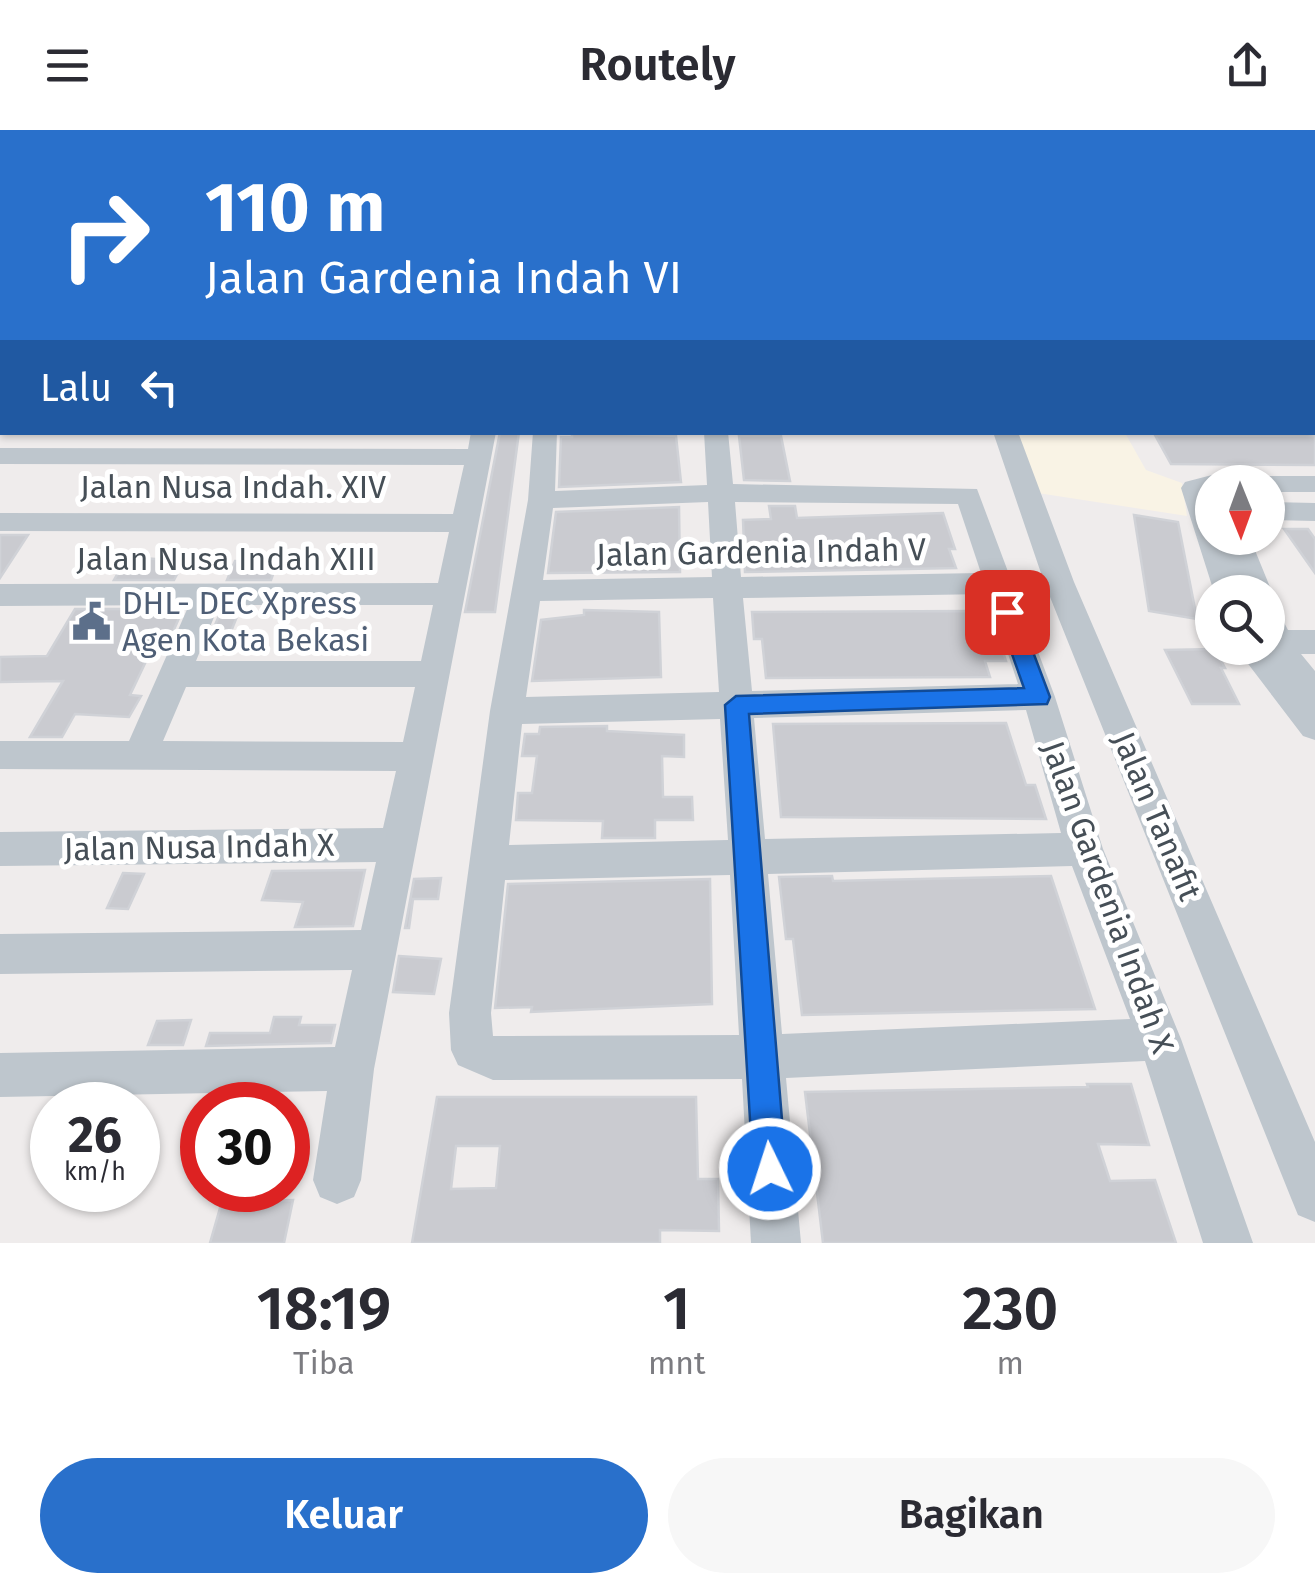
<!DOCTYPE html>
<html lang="id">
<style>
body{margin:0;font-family:"Fira Sans",sans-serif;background:#f7f7f7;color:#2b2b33;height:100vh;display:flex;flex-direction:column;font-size:38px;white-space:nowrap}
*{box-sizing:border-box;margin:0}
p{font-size:32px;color:#7c7c81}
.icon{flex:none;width:55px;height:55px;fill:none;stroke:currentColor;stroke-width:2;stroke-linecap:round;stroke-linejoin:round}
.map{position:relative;height:1113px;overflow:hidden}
.panel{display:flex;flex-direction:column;background:#fff;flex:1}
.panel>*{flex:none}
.top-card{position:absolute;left:0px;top:0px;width:1315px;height:305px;box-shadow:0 2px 8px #0004;background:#2970cb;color:#fff;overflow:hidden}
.needle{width:65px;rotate:179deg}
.fabs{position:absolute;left:1195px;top:335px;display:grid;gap:20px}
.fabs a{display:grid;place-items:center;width:90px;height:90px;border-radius:50%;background:#fff;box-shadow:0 2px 8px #0004;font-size:50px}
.speed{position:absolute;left:30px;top:952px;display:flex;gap:20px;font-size:50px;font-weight:700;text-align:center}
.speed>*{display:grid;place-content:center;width:130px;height:130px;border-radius:50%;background:#fff;box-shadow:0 2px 8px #0004;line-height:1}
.speed small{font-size:25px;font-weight:400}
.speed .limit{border:15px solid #d22;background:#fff;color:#111}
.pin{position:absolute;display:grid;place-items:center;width:85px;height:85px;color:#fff;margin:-42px;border-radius:20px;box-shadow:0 5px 15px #0006}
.me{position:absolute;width:110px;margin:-55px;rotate:356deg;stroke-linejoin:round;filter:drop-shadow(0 0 8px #0008)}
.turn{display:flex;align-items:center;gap:35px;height:210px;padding:0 40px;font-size:45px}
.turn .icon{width:130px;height:130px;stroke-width:2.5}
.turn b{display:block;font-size:70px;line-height:85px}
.then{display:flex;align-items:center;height:95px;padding:0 40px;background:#0003;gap:20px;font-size:38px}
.eta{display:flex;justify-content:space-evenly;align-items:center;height:170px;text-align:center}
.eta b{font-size:60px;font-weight:600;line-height:70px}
.button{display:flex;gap:20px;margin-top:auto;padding:20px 40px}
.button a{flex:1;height:115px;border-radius:60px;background:#2970cb;color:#fff;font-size:40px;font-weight:600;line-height:115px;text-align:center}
.button a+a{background:#f7f7f7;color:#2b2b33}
header{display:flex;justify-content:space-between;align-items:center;height:130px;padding:0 40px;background:#fff;font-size:45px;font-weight:600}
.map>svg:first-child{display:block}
</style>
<header><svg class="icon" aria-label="menu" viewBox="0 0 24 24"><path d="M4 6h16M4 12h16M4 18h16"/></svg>Routely<svg class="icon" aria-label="share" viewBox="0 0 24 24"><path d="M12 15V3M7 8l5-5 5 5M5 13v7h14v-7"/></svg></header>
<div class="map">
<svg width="1315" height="1113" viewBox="0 0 1315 1113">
<rect width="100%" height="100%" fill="#efecec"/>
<path fill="#f9f3e5" d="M1007,303H1125L1146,340L1182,353L1187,386L1031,362Z"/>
<path fill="#bde9ce" d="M910,0H1315V178L1312,2Z"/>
<g fill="#cacbd0" stroke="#d0d2d7" stroke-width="2.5" fill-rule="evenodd">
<path d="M500,302H519L495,482H465Z"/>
<path d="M572,302L676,306L681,352L559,357L561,307H572Z"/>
<path d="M1155,305L1315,306V335L1171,334Z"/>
<path d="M739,306H781L790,351L744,350Z"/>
<path d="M769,376H795L797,388L943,383L955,419H949L956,438L745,442L743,390L771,389Z"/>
<path d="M679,377L680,442L548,443L556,382Z"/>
<path d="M1134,385L1178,392L1197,489L1149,481Z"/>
<path d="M1284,399H1308L1315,409V443Z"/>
<path d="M0,405H28L0,448Z"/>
<path d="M127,427L156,429H185L174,450H114Z"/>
<path d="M235,431H278L271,450H227Z"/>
<path d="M75,479H183L172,504L158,506L130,565L141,566L129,587L75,584L62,607H30L63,551L0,552V527L47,526Z"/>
<path d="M222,479H240L230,504H211Z"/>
<path d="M584,480L659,482L661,547L532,551L541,490L584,485Z"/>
<path d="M969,481L980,513H1000L1006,531H985L990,547L766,548L762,509H754L752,482Z"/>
<path d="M1215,519L1225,538H1221L1239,574H1192L1165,520Z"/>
<path d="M1006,593L1026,655H1035L1046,689L781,687L773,594Z"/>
<path d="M607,596V601L684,605V627L662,626L663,667H692L693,690H655V708H602L603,691L516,690L518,663H532L537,626H522L525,604H539L540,597Z"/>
<path d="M365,740L353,796L295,797L303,772L262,770L272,741Z"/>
<path d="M123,743L144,744L128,779L107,778Z"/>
<path d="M832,746L833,751L1051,746L1095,879L802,885L793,809H786L779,747Z"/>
<path d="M441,748L438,769H413L409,798H405L414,749Z"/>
<path d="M710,749L712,874L531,882L532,877L495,878L508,754Z"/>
<path d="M399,826L441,829L434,864L393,862Z"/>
<path d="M274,887H301L299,895H335L331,913L206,916L210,903H270Z"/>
<path d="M191,890L183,915H148L157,891Z"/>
<path d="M1087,954H1131L1149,1015L1098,1014L1110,1051L1155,1050L1176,1113H823L805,962L1088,957Z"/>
<path d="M437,967H696L698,1049H718L719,1101L660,1100V1113H412ZM456,1016H500L496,1058L451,1059Z"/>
<path d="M293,1070L284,1113H210L222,1071Z"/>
</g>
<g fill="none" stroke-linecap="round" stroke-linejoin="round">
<g fill="#bec6cd" fill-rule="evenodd">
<rect x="773" y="0" width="16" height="2"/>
<path d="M869,0H885L886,2H870Z"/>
<rect x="0" y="79" width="2" height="11"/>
<rect x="1312" y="202" width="3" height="14"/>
<path d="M1312,245L1315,246V262L1312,261Z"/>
<rect x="0" y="263" width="2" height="14"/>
<path d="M471,302H496L374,939L361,1050L354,1067L337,1074L320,1067L313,1050L327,961L0,967V923L335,917L352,840L0,844V804L361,800L376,732L0,736V702L383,698L396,641L0,639V611H129L189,475L0,476V454L438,453L449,402L0,401V383L453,384L464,335L0,334V318L468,319ZM219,475H433L421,531H196ZM186,557H415L403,612L163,611Z"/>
<path d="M533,302H557L555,361L707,355L704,302H728L733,354L977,359L1055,567L1103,719L1181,909L1253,1113H1203L1145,931L786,948L801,1113H751L742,949L493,950L458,935L451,920L449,883L490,581L528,370ZM708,372L712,447L543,450L553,378ZM735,372L958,374L981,443L741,447ZM988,464L1018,554L752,561L743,468ZM713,468L719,562L526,567L540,471ZM1026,580L1061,703L765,709L754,588ZM720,589L728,710L509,715L522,594ZM1072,736L1130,889L782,904L768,744ZM730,745L739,905L493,906L491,883L505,750Z"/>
<path d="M993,302H1018L1074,452L1315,1012V1092L1298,1085L1291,1068L1044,452Z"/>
<path d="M1212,345L1225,352H1212L1209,362L1212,408H1250L1272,462L1268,470V462H1214L1181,358L1185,352Z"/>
<path d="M1268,346H1315V362H1268V352H1256Z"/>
<path d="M1268,372L1315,373V391L1268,390Z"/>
<path d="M1268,480L1279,483L1288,500H1315V524H1301L1315,541V610L1303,606L1236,518H1268Z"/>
</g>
</g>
<path fill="#1a73e8" stroke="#114b97" stroke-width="2.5" d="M1007,474L1018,482L1050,567L1047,574L749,584L786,1039L781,1050L770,1055L758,1050L753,1039L725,575L736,566L1024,558L997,482Z"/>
<defs>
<symbol id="civic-bare" viewBox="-9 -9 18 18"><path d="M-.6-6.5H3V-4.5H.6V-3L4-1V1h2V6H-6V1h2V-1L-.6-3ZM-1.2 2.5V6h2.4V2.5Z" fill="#5c6f8a" stroke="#fff" stroke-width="2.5" paint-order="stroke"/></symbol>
</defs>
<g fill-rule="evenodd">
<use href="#civic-bare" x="64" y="464" width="55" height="55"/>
</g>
<g text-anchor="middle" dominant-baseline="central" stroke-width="10" stroke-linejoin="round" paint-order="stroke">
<g font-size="32" fill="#464f57" stroke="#fff">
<text x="233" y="357">Jalan Nusa Indah. XIV</text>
<text transform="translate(761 422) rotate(-1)">Jalan Gardenia Indah V</text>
<text x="226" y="429">Jalan Nusa Indah XIII</text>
<text transform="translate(1157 686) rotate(67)">Jalan Tanafit</text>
<text transform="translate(199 717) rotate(-1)">Jalan Nusa Indah X</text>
<text transform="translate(1108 767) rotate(70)">Jalan Gardenia Indah X</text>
</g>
<g font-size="32" fill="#4e5e75" stroke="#fff" text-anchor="start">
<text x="122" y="473">DHL- DEC Xpress<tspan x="122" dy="37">Agen Kota Bekasi</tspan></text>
</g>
</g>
</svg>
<div class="fabs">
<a><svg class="needle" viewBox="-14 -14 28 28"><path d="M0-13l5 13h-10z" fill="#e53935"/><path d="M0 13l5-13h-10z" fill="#7c7c81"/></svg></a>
<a><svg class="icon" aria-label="search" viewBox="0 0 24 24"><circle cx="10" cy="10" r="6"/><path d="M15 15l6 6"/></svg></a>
</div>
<div class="speed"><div>26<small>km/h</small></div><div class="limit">30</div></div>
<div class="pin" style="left:1007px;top:482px;background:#d93025"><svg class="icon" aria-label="arrive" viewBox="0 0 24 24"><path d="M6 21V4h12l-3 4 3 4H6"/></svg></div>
<svg class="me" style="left:770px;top:1039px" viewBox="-20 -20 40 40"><circle r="17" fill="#1a73e8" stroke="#fff" stroke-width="3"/><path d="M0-11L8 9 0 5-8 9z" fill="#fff"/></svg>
<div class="top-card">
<div class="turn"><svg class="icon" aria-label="right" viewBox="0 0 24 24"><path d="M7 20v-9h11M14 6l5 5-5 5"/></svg><div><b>110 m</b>Jalan Gardenia Indah VI</div></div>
<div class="then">Lalu<svg class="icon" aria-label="left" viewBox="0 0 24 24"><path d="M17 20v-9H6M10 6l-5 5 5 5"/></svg></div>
</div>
</div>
<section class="panel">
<div class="eta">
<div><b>18:19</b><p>Tiba</p></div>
<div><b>1</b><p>mnt</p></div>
<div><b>230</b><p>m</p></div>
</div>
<div class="button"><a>Keluar</a><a>Bagikan</a></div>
</section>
